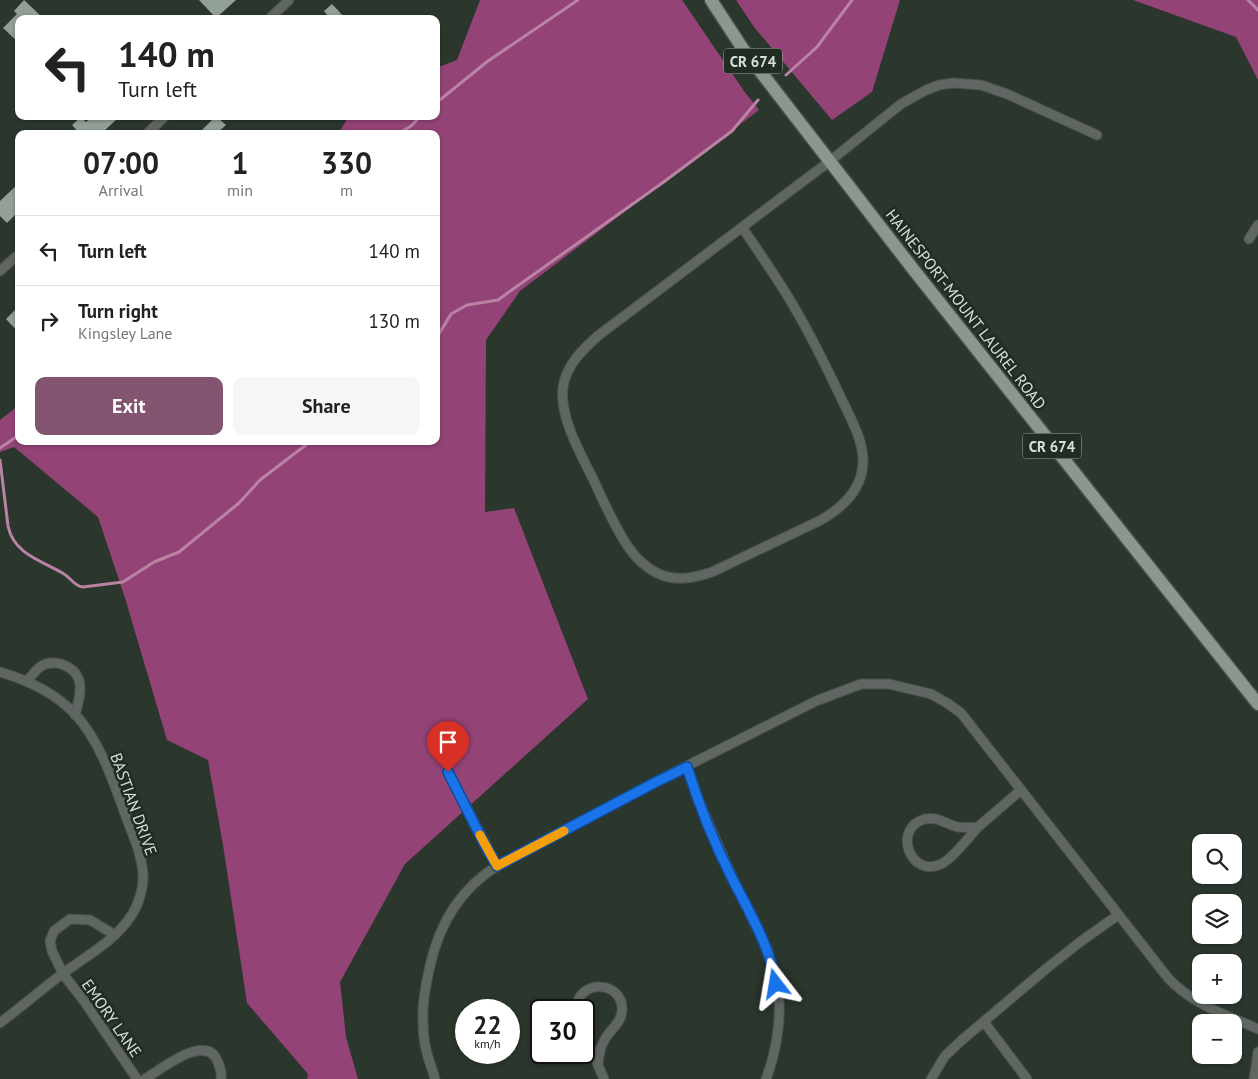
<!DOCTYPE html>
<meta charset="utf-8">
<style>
body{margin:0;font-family:"PT Sans",sans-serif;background:#f6f6f6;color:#222;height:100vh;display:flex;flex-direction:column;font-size:19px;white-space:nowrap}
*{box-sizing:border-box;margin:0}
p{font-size:16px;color:#767676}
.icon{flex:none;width:28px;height:28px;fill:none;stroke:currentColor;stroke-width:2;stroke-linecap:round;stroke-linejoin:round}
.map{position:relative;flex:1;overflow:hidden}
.details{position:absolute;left:15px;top:130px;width:425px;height:315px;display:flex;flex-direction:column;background:#fff;border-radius:10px;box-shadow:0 1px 4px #0004}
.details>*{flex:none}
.guide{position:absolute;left:15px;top:15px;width:425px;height:105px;border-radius:10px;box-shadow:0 1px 4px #0004;background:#fff;color:#222;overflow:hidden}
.fabs{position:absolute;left:1192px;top:834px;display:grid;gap:10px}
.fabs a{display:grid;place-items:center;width:50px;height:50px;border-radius:10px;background:#fff;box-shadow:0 1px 4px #0004;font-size:25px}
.speed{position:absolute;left:455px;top:999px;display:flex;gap:10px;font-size:25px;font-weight:700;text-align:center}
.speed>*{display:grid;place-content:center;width:65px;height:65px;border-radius:50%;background:#fff;box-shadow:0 1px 4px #0004;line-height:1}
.speed small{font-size:12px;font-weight:400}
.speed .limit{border:2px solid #111;border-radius:8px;background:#fff;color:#111}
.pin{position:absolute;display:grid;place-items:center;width:42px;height:42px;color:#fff;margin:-51px -21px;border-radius:50% 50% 50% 0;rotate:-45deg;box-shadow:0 0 5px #0007}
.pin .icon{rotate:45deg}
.me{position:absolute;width:55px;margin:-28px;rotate:346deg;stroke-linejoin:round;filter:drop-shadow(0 0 4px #0008)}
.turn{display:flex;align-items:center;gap:18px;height:105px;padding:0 20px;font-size:22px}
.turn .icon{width:65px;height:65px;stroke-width:2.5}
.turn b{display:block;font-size:35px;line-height:42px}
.eta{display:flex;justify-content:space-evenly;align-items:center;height:85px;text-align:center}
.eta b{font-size:30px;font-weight:700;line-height:35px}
.button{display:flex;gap:10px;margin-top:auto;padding:10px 20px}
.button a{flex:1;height:58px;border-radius:10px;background:#82546f;color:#fff;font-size:20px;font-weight:700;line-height:58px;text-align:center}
.button a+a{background:#f6f6f6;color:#222}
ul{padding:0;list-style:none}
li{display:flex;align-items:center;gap:15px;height:70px;padding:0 20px;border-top:1px solid #e0e0e0}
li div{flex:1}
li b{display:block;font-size:19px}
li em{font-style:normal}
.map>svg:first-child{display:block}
</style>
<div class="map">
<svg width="1258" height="1079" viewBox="0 0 1258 1079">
<rect width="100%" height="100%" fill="#2b362d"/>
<g fill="#934375">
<path d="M480,0H682L744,91L759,110L520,291L486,340L485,512L514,508L588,699L405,864L340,982L346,1037L358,1079H307L308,1074L247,1003L223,845L208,760L167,740L125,598L98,517L14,447L0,452V420L19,405V441H436V134H338L349,116H436V68L457,60Z"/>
<path d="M736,0H900L872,92L832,120L754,27Z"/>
<path d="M1133,0H1258V80L1236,37Z"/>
</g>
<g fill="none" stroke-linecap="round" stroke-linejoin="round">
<g stroke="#ba83a4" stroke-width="3">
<path d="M1248,0L1258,10"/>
<path d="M786,75L817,47L852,0"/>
<path d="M436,103L488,61L578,0"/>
<path d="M398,134L411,126L421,116"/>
<path d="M436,339L451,314L467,305L498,300L509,292L665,181L732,131L758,100"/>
<path d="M0,448L19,435"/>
<path d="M0,460L8,526C14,555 43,561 64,574C71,578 74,586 83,587L123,582L154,562L179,552L239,503L260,480L311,441"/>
</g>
</g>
<g fill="#93a095">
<path d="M24,0L44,19H19V43L3,28L17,14L14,11Z"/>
<path d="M199,0H236L216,18Z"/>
<path d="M332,4L346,19H330L324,11Z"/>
<path d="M93,116H120L101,134H80L72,125L81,117L86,122Z"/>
<path d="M216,116L226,125L216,134H198Z"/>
<path d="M19,183V211L7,223L0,216V201Z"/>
<path d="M19,306V333L6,319Z"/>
</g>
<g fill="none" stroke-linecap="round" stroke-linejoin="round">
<defs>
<g id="minor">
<path d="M269,19L289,0"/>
<path d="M147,134L165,116"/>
<path d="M742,227C758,251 775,275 790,300C810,333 827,368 843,402C852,421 864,442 863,464C861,491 841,509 819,521L712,572C694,578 675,582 657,573C645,567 636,558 629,548C615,528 605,505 595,483C582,456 559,418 563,387C566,365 584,348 599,335L830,161L901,104L926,90L939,85L953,83L981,85L1007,94L1097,135"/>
<path d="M1249,239L1258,225"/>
<path d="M0,271L19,254"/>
<path d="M0,672C28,680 55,693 75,714C99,740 112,778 124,811C131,832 141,850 143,873C144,887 139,904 131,916C115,941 86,956 62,974C41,990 21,1007 0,1023"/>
<path d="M27,681C31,677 35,671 40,667C53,658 74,665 79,680C82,691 78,704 75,715"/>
<path d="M687,767L700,804L733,879L768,951C771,964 776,977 778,990C782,1018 776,1053 766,1079"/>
<path d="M448,772L497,866"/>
<path d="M978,827C968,838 954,857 943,863C911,881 891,828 925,819C938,816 947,825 958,827C965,828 972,827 978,827L1021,790"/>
<path d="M115,935L90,920L70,919L54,931L50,941L52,951L63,974L84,1001L137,1079"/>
<path d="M576,1010C577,978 624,980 622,1011C621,1024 609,1030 604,1041C600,1047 599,1056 598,1063"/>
<path d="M984,1022L1027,1079"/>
<path d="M584,1033L604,1079"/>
<path d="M145,1079C160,1070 205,1033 217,1060C220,1067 222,1072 221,1079"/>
<path d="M435,1079C433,1070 429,1062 427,1053C424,1043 423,1030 423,1019C422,1001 426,983 430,966C439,925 460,889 497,866L655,782L816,701L861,684H889L931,694L947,703L961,713L1168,978C1192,1004 1226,1015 1258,1029"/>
<path d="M931,1079L945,1056L962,1040L1047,968L1080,942L1118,915"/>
<path d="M1254,1079L1258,1052"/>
</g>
<path id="primary" d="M711,0L743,49L913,269L1258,704"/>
</defs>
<use href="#minor" stroke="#475149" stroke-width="11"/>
<use href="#primary" stroke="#475149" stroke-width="15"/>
<use href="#minor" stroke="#606661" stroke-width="9"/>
<use href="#primary" stroke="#8c988e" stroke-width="12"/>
</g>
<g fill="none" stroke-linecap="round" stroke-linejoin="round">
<defs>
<path id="route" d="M448,772L484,843L497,866L656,782L687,767C699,805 714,843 732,878C748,910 771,948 776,984"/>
</defs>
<use href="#route" stroke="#114b97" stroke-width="12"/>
<use href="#route" stroke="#1a73e8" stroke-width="9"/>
<path stroke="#f59e0b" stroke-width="9" d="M480,835L497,866L564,831"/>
</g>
<g text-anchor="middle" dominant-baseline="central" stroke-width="5" stroke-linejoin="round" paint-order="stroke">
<g fill="#212c23" stroke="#a0a9a2" stroke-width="1">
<rect x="724" y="48.5" width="58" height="25" rx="4"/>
<rect x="1023" y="433.5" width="58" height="25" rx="4"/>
</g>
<g font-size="15" font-weight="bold" fill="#d7dfd9">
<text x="753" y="61">CR 674</text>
<text x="1052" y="446">CR 674</text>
</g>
<g font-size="16" fill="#d7dfd9" stroke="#212c23">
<text transform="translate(966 309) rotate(52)">HAINESPORT-MOUNT LAUREL ROAD</text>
<text transform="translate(134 804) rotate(70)">BASTIAN DRIVE</text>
<text transform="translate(112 1018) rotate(55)">EMORY LANE</text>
</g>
</g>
</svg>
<div class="fabs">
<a><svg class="icon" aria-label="search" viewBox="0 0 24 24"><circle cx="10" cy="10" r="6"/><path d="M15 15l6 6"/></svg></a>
<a><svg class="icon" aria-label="layers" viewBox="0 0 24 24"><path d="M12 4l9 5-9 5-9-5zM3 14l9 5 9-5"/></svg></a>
<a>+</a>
<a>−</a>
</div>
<div class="speed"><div>22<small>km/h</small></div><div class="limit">30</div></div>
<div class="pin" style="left:448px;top:772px;background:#d93025"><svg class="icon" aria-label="arrive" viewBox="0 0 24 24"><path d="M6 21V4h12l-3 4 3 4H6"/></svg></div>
<svg class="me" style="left:776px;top:984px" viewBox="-20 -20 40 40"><path d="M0-17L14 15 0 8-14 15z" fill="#1a73e8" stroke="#fff" stroke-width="4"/></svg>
<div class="guide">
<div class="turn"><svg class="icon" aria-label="left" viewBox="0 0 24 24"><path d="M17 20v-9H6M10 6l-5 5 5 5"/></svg><div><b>140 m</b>Turn left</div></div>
</div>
<section class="details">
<div class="eta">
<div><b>07:00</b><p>Arrival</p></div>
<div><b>1</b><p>min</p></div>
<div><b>330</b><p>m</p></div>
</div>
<ul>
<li><svg class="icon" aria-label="left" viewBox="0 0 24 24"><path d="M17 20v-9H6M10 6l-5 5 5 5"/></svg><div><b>Turn left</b></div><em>140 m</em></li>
<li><svg class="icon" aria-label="right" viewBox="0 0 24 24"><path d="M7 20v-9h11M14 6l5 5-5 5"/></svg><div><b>Turn right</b><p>Kingsley Lane</p></div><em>130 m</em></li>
</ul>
<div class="button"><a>Exit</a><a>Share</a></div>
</section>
</div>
